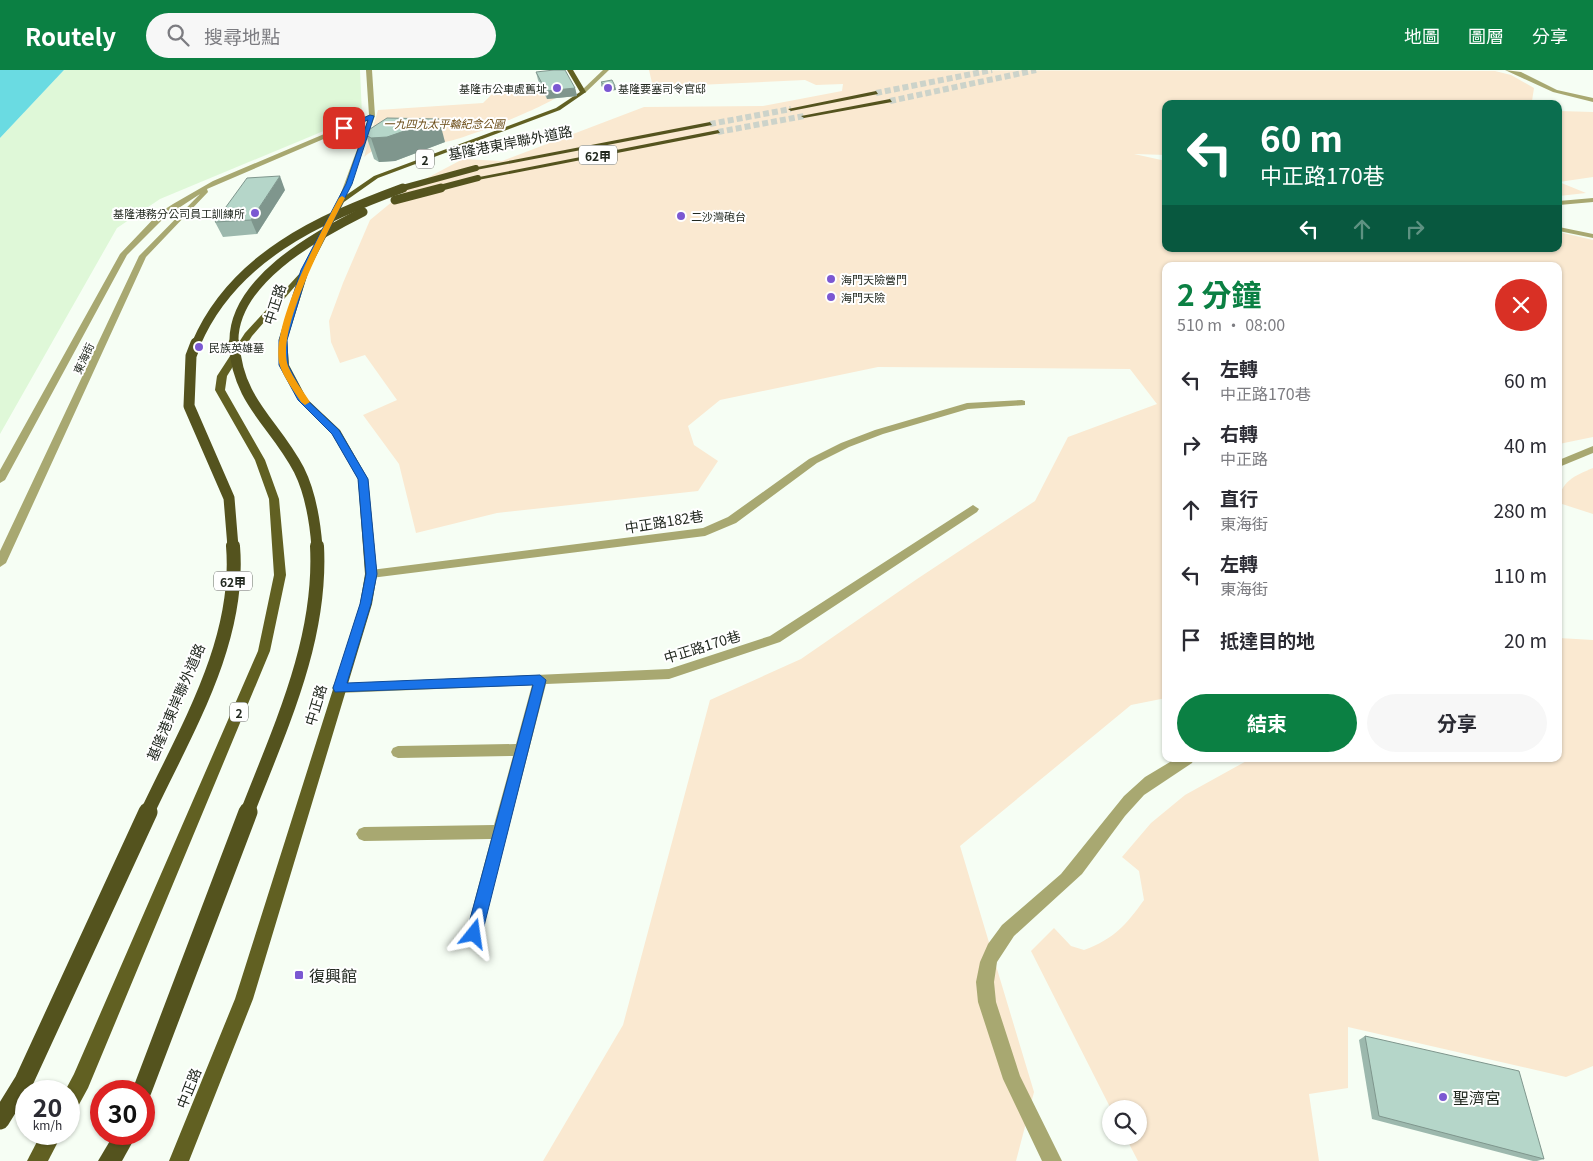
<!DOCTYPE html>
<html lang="zh-TW">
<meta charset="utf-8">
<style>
body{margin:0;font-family:Georgia,"Noto Sans TC",serif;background:#f7f7f7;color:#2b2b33;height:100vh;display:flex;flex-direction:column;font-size:19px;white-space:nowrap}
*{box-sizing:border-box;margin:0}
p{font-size:16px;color:#7c7c81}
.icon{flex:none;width:28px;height:28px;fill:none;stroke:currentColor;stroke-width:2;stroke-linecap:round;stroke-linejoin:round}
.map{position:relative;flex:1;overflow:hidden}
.side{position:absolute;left:1162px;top:192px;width:400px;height:500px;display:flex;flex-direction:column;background:#fff;border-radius:10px;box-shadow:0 1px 4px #0004}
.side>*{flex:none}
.banner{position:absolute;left:1162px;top:30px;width:400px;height:152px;border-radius:10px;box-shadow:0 1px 4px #0004;background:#0b6e4f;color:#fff;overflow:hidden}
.tools{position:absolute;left:1102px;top:1030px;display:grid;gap:10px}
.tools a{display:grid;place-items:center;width:45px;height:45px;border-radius:50%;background:#fff;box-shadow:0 1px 4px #0004;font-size:25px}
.speed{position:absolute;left:15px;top:1010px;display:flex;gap:10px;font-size:25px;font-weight:700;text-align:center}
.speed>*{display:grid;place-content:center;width:65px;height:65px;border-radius:50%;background:#fff;box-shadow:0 1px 4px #0004;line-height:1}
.speed small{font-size:12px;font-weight:400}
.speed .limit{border:8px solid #d22;background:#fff;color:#111}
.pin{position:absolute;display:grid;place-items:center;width:42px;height:42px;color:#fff;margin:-21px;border-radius:10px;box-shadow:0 2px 8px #0006}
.me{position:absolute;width:55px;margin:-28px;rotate:15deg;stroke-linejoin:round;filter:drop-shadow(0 0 4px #0008)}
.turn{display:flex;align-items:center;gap:18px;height:105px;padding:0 15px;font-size:22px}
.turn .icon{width:65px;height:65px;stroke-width:2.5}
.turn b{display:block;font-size:35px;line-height:42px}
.lanes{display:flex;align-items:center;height:48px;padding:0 15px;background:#0003;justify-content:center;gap:25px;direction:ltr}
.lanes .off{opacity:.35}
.round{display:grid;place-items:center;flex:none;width:52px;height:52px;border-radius:26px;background:#f7f7f7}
.headline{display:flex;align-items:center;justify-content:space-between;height:85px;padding:0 15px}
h1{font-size:30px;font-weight:700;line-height:38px;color:#0b8043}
.cta{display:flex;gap:10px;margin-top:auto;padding:10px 15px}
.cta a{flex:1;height:58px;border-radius:30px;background:#0b8043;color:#fff;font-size:20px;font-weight:700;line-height:58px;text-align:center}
.cta a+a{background:#f7f7f7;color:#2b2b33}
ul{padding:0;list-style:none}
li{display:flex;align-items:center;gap:15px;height:65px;padding:0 15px}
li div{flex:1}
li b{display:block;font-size:19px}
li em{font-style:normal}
header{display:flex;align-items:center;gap:30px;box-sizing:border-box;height:70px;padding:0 25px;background:#0b8043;color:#fff}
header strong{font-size:24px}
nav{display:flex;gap:28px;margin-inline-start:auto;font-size:18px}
.search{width:350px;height:45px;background:#f7f7f7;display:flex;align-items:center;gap:12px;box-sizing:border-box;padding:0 18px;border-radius:28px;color:#7c7c81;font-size:19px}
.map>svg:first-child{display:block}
</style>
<header>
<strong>Routely</strong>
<div class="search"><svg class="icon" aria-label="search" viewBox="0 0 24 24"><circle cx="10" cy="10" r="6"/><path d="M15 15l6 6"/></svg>搜尋地點</div>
<nav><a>地圖</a><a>圖層</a><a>分享</a></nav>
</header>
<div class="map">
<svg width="1593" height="1091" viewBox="0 0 1593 1091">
<rect width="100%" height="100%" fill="#f6fef4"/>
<path fill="#dff8d8" d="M64,0H360L362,45L160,129L117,158L0,364V68Z"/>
<g fill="#fae9d1">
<path d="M649,0L1495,1L1511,5L1534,18L1532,31L1536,34H1166V85L1134,84L1166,91V179H1559V162L1593,170V367L1559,374V196H1166V628L1131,635L960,776L1034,1022L1016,1091H543L623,955L710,630L801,589L917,509L1035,431L1068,367L1157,334L1130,299L878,297L720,330L688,356L694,375L718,391L698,421L497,443L416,463L399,394L363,345L397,330L365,285L340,293L331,272L329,251L343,213L370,150L410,117L463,89L502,91L644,37L763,36L842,21L843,14L816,15L805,10L653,17Z"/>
<path d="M535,13L541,24L559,26C542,38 465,69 445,72C408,76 399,60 364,87L378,40L483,33L500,16Z"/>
<path d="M1559,41L1593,42V107L1559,112L1586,123L1559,126Z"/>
<path d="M1593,398V444L1559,433C1559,412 1576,405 1593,398Z"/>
<path d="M1559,568L1593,570V996L1566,1007L1348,957V1018L1309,1024L1319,1091H1138L1125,1066H1139V1039H1111L1031,881L1054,858L1071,876L1084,880C1114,869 1126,855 1144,830L1139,801L1122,787L1151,753L1185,725L1250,689H1559Z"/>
</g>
<path fill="#6adbe2" d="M0,0H64L0,68Z"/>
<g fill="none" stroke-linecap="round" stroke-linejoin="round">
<g stroke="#ccd3ca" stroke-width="6" stroke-dasharray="6 3" stroke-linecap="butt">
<path d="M876,23L992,0"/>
<path d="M890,31L1036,0"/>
<path d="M710,54L791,39"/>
<path d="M718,62L804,46"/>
</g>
<g fill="#a8a871" fill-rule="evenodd">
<path d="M366,0H372L375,46L343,132L338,131L368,50L207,119L208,122L146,187L6,493L0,497V481L139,186L200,124L165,147L127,185L5,410L0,413V400L120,184L159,143L173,134L213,111L369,45Z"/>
<path d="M1505,0L1521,2L1557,20L1593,28V32L1553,22Z"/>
<path d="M1593,128V132L1559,135V131Z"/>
<path d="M1559,157L1593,164V168L1559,161Z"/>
<path d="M1022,330L1025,331V335L968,339L883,364L849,377L817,393L736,453L705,466L371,508L365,504L371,500L703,458L728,447L809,389L841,373L875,360L967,333Z"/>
<path d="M1593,376V383L1559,397V390Z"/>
<path d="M973,435L979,439L977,442L780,572L669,609L546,614L480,869L474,871L468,869L466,863L491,769L364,771L359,769L356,764L359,759L364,757L494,755L513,686L398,688L393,686L391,682L393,678L398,676L516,674L532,615L339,623L334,622L332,618L334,614L669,599L770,566Z"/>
<path d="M1175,689H1194L1192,693L1144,725L1125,746L1082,804L1014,866L997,892L994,912L996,932L1020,1006L1062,1091H1042L1003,1009L978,932L976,912L980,892L988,874L1002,855L1061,804L1124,726L1145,707Z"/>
</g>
<path fill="#a8a871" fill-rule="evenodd" d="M603,0H609L585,23H581V21Z"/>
<g fill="#616022" fill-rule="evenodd">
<path d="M567,0H573L586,22L560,40L378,108L344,132L309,200L287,270L289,295L307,329L340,360L368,409L377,504L372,534L253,929L189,1091H169L235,929L360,534L365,504L358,409L332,364L300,332L279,295V270L297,214L252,266L227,306L225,320L265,390L279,429L286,505L270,581L88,1018L76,1040L69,1042V1021H65L74,1004L258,581L274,505L269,429L255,390L215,320L217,306L245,263L301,202L339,130L374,106L556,38L580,22Z"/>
<path d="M41,1064H62L48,1091H27Z"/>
</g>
<g fill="#54531e" fill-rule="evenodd">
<path d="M876,21L878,24L791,41L788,39Z"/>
<path d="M890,29L892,32L804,48L801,46Z"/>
<path d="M710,52L712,55L476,100L472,98Z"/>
<path d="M718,60L720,63L478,110L474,108Z"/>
<path d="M114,1064H137L122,1091H98Z"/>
</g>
<g stroke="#54531e" stroke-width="6">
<path d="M399,119L476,98"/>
<path d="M436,119L478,108"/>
</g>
<g stroke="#54531e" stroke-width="9">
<path d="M395,130L441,118"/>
<path d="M196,274C233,187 319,149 403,118"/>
<path d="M234,274C231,212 315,166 363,142"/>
</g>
<g stroke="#54531e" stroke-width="11">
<path d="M196,273L191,286L189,336L229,428L233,477"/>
<path d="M234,273C238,333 274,352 299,400C311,424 315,451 317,477"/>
</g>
<g stroke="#54531e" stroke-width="14">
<path d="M147,743C186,660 241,571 233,476"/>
<path d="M247,743C280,658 322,570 317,476"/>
</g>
<g stroke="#54531e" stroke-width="19">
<path d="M142,1021L248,742"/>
<path d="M0,1050L24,1011L148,742"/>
</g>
</g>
<g fill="#9cb8ad">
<path d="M536,2L575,18L577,26L547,29L538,10Z"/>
<path d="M601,12L615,16L616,20L607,21L601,16Z"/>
<path d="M366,65L445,72L395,91L379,92L374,89Z"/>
<path d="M285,120L257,164L223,167L215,152Z"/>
<path d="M1365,966L1544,1089L1537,1091H1533L1372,1049L1359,970Z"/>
</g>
<g fill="#7f968d">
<path d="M615,16L616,20L607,21V17Z"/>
<path d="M575,18L577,26L547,29L546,21Z"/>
<path d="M439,49L445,72L395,91L379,92L371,68Z"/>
<path d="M280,106L285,120L257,164L251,150Z"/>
</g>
<g fill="#b5d6c9" stroke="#7f968d">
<path d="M554,0H565L575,18L546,21L536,2Z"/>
<path d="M612,10L615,16L607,17L601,12Z"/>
<path d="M387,48L439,49L387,67L371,68L366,65L367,61Z"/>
<path d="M280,106L251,150L215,152L247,108Z"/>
<path d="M1365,966L1519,1001L1544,1089L1379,1046Z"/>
</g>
<path fill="#1a73e8" stroke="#114b97" d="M370,45L374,46L352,114L308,200L287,270L288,295L306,329L339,360L368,409L377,504L371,534L347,613L540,605L546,610L482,864L480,869L474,871L469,869L466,864L533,615L335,622L333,618L360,534L366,504L358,409L332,364L298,330L279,295V270L301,200L346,114L368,50L346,59L341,58Z"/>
<path fill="#f59e0b" d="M342,126L345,128C328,162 275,260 288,296C293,308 303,321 310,332L305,335L301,332C294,321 284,308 280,296C268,259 321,162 339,128Z"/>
<g fill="#7b58d2" stroke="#fff" stroke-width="2">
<circle cx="557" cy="18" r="5"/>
<circle cx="608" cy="18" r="5"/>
<circle cx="255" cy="143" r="5"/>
<circle cx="681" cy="146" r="5"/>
<circle cx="831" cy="209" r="5"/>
<circle cx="831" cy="227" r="5"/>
<circle cx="199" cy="277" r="5"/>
<rect x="294" y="900" width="10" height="10" rx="2.5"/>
<circle cx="1443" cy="1027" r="5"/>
</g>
<g text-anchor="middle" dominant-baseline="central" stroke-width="4" stroke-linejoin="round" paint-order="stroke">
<g font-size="11" fill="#222920" stroke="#fff" text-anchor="start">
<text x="547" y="18" text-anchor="end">基隆市公車處舊址</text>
<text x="618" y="18">基隆要塞司令官邸</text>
<text x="245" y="143" text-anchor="end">基隆港務分公司員工訓練所</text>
<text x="691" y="146">二沙灣砲台</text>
<text x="841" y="209">海門天險營門</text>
<text x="841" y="227">海門天險</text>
<text x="209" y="277">民族英雄墓</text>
</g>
<g font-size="11" font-style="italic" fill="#6a4b16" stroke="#fff">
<text x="444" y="53">一九四九太平輪紀念公園</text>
</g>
<g font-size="11" fill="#222920" stroke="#fff">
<text transform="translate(83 288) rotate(-65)">東海街</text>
</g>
<g fill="#fff" stroke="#646963" stroke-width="1">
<rect x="579" y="75.5" width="38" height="19" rx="4"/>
<rect x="416" y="79.5" width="18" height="19" rx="4"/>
<rect x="214" y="501.5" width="38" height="19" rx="4"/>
<rect x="230" y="632.5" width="18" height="19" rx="4"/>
</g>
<g font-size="12" font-weight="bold" fill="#222920">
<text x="598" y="85">62甲</text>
<text x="425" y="89">2</text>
<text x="233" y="511">62甲</text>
<text x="239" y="642">2</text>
</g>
<g font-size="14" fill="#222920" stroke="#fff">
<text transform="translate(510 72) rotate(-11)">基隆港東岸聯外道路</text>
<text transform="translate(274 234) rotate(-72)">中正路</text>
<text transform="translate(664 451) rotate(-9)">中正路182巷</text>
<text transform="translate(702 576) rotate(-17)">中正路170巷</text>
<text transform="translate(175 632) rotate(-67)">基隆港東岸聯外道路</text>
<text transform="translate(315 635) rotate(-73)">中正路</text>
<text transform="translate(188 1018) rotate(-68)">中正路</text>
</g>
<g font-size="16" fill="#222920" stroke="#fff" text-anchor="start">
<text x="309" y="905">復興館</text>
<text x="1453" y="1027">聖濟宮</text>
</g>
</g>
</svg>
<div class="tools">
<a><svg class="icon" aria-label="search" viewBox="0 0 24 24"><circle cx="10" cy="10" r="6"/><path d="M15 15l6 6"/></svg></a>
</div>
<div class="speed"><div>20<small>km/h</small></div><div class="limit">30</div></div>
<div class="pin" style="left:344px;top:58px;background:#d93025"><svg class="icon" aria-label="arrive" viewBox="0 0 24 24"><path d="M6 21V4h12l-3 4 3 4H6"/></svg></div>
<svg class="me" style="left:474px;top:864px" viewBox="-20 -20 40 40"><path d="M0-17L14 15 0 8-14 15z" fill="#1a73e8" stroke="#fff" stroke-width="4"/></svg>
<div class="banner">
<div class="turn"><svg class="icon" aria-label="left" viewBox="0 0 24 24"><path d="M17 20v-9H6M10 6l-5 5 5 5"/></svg><div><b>60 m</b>中正路170巷</div></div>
<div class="lanes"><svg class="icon" aria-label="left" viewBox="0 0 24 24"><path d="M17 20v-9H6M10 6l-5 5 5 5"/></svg><svg class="icon off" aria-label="ahead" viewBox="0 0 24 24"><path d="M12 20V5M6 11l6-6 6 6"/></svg><svg class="icon off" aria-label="right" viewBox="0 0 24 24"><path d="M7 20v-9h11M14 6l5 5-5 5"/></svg></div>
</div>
<section class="side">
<div class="headline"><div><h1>2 分鐘</h1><p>510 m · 08:00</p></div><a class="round" style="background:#d93025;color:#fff"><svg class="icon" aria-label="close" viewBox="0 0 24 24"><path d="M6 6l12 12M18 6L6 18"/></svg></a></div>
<ul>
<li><svg class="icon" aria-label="left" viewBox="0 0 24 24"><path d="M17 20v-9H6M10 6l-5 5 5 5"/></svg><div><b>左轉</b><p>中正路170巷</p></div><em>60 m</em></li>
<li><svg class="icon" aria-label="right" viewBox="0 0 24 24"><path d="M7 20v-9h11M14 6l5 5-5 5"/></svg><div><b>右轉</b><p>中正路</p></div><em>40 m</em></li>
<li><svg class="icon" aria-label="ahead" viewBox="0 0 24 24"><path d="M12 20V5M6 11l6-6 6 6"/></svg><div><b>直行</b><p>東海街</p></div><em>280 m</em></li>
<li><svg class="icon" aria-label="left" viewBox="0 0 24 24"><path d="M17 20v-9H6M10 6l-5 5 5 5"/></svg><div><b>左轉</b><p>東海街</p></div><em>110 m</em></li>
<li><svg class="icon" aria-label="arrive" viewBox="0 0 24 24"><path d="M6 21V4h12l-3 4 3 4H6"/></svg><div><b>抵達目的地</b></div><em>20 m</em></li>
</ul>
<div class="cta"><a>結束</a><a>分享</a></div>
</section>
</div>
